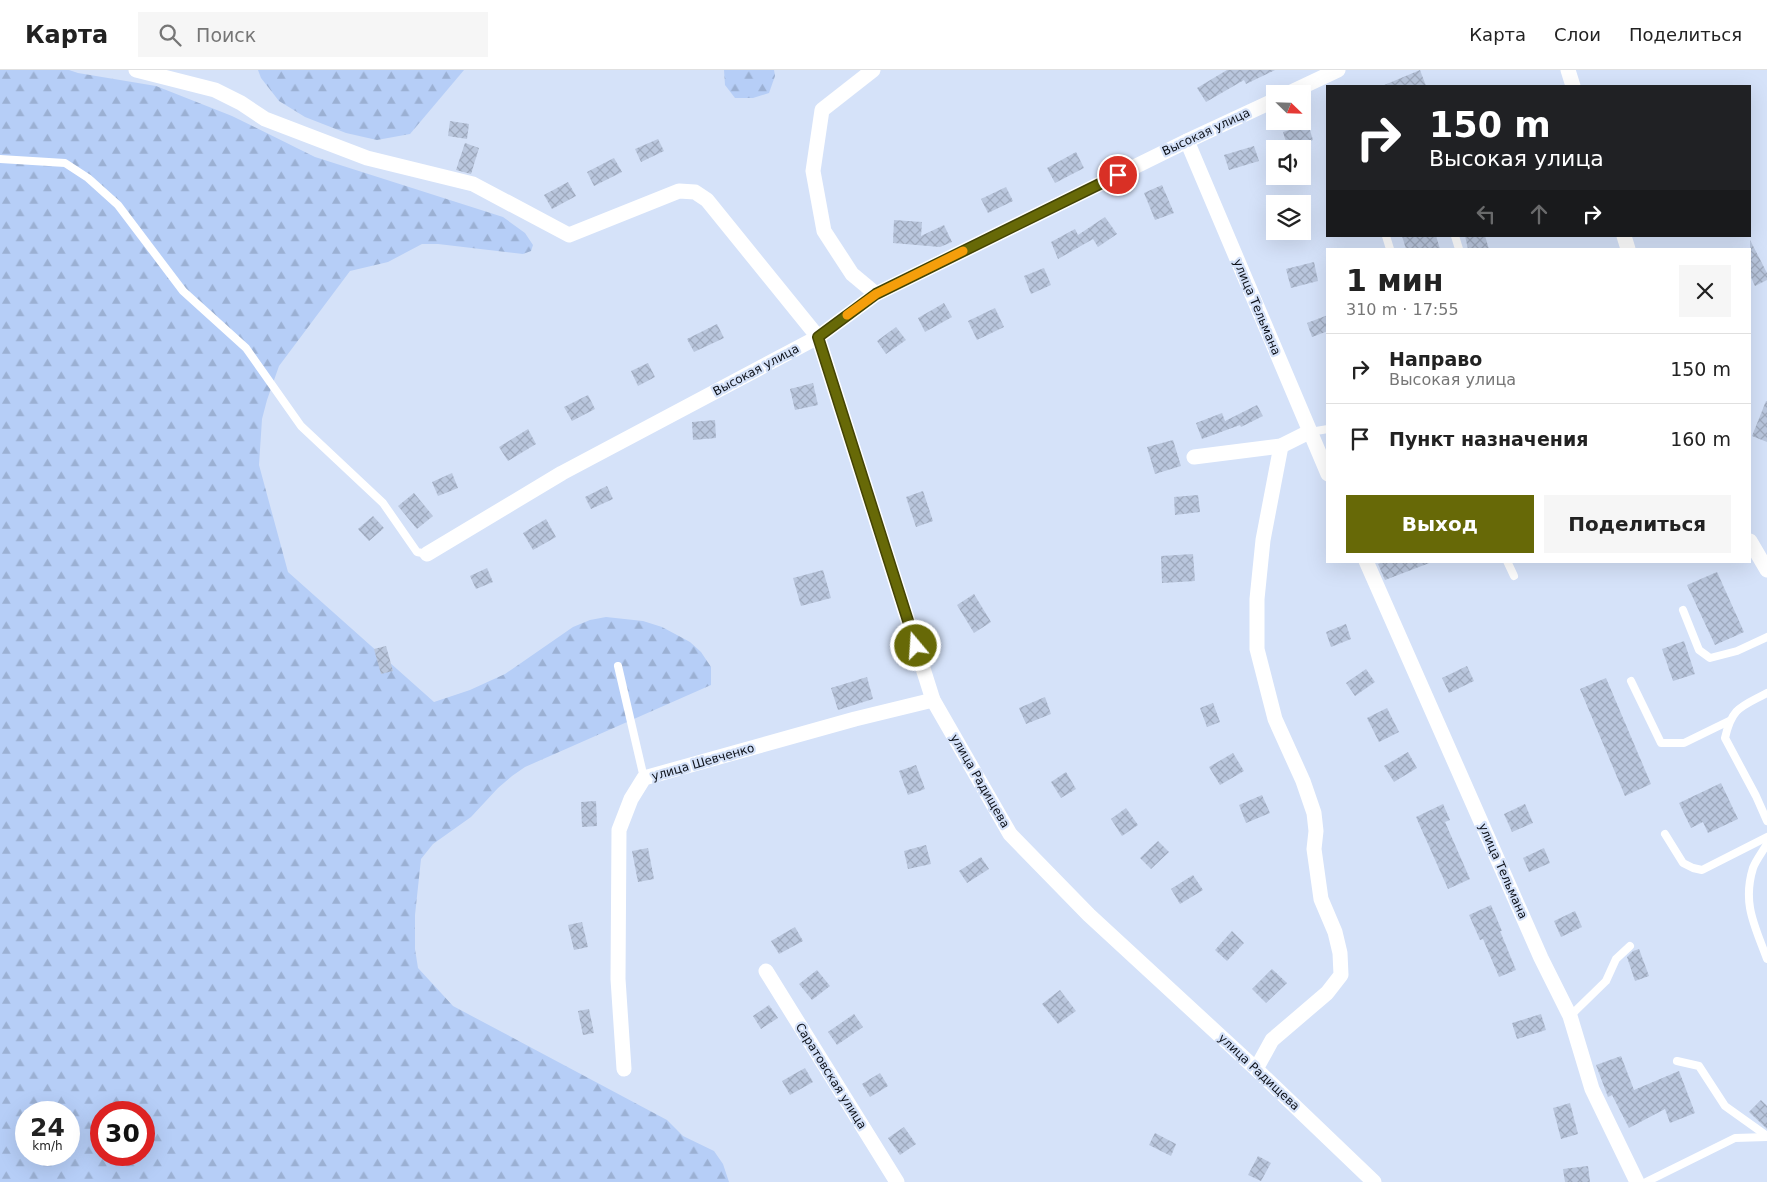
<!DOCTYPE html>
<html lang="ru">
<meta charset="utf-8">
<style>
body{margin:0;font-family:"DejaVu Sans",sans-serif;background:#f6f6f6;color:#222;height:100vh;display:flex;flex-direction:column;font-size:19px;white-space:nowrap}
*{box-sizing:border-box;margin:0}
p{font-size:16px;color:#767676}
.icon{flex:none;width:28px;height:28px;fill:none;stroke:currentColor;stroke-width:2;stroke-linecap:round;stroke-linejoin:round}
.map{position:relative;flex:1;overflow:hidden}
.details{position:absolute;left:1326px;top:178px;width:425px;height:315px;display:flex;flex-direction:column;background:#fff;border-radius:0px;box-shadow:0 5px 20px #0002}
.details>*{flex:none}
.guide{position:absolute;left:1326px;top:15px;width:425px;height:152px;border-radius:0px;box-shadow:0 5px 20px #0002;background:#202124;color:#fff;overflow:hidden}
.needle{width:32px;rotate:113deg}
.buttons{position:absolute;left:1266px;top:15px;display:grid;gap:10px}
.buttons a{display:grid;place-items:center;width:45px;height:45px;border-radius:0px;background:#fff;box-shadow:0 5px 20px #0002;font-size:25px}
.speed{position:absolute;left:15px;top:1031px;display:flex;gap:10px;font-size:25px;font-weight:700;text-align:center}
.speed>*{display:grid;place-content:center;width:65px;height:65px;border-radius:50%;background:#fff;box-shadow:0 5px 20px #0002;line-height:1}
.speed small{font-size:12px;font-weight:400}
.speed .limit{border:8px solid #d22;background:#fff;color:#111}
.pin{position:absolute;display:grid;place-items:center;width:42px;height:42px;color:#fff;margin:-21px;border:2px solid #fff;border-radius:50%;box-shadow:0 1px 5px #0007}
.me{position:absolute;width:55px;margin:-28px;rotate:342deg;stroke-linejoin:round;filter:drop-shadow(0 0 4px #0008)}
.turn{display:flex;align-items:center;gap:18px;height:105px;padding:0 20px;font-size:22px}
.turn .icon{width:65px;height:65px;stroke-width:2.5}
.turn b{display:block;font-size:35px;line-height:42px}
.lanes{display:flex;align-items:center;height:48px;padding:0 20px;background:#0003;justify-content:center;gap:25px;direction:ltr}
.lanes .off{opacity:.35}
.round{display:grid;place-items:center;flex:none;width:52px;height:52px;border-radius:0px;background:#f6f6f6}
.head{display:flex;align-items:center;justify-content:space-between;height:85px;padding:0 20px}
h1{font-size:30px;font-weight:700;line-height:38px}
.cta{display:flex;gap:10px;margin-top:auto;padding:10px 20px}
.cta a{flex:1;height:58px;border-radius:0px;background:#676907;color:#fff;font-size:20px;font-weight:700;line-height:58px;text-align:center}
.cta a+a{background:#f6f6f6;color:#222}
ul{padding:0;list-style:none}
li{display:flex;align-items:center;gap:15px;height:70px;padding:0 20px;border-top:1px solid #e0e0e0}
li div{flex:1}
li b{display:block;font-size:19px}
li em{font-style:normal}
header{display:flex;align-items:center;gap:30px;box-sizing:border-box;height:70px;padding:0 25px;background:#fff;border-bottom:1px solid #e0e0e0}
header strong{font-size:24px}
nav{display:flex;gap:28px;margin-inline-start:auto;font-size:18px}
.search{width:350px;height:45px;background:#f6f6f6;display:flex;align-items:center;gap:12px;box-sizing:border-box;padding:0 18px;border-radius:0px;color:#767676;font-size:19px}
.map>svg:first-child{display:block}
</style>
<header>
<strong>Карта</strong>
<div class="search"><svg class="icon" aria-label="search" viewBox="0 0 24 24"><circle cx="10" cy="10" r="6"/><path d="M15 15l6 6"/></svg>Поиск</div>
<nav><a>Карта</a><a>Слои</a><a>Поделиться</a></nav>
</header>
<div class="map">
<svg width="1767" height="1112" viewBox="0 0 1767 1112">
<defs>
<pattern id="forest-firs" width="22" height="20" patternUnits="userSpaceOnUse" patternTransform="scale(1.25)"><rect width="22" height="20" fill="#b6cef7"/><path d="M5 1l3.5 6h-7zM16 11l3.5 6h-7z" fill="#9bb0d3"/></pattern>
<pattern id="building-cross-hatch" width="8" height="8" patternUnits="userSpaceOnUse" patternTransform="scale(1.25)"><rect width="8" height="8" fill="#b9c6dd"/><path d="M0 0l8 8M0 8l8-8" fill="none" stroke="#9ea9bd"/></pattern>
</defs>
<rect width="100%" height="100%" fill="#d5e2f9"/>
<g fill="url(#forest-firs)" fill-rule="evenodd">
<path d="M0,0H69L78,3L156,16L232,46L315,87L503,147L525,163L533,175L531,181L523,184L438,174H422L388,192L350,201L279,296L267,330L262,349L259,395L288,502L434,632L470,620L505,604L573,557L590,550L606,547L643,551L662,557L690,572L701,582L711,597V615L525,697L512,706L498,718L471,747L433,774L421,789L415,845V879L418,898L453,936L667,1050L683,1066L714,1081L723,1094L729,1112H0ZM26,1042H69V1085H26ZM101,1042H144V1085H101Z"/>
<path d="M258,0H464L410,64L377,70L346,63L305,47L279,31L261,8Z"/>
<path d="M724,0H774L775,6L769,23L753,28H735L725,15Z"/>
</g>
<g fill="url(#building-cross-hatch)">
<path d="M1227,0H1275L1246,14L1244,10L1206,32L1197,18Z"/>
<path d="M1420,0L1426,16H1382Z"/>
<path d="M450,51L469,54L467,69L448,66Z"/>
<path d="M1308,54L1313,70L1288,78L1283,62Z"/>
<path d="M658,69L664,81L641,92L635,79Z"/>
<path d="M465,73L479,78L471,104L456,100Z"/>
<path d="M1254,76L1259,91L1229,100L1224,85Z"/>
<path d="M1076,82L1084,98L1055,113L1047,98Z"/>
<path d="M614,88L622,102L594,116L587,102Z"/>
<path d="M568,112L576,126L552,139L544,125Z"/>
<path d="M1162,115L1174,143L1155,150L1144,123Z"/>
<path d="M1006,117L1013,131L988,143L981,129Z"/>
<path d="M1105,147L1117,164L1098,177L1093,169L1058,189L1051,172L1075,159L1078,165Z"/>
<path d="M894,150L922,152L921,166L944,155L952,172L940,177L893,173Z"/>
<path d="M1402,166H1436L1440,179H1406Z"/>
<path d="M1465,166H1485L1489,179H1468Z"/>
<path d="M1750,170L1767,203V210L1755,216L1750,205Z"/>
<path d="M1314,192L1318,211L1291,218L1286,199Z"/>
<path d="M1044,198L1051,215L1031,224L1024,206Z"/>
<path d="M944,233L952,247L925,262L918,248Z"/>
<path d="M995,238L1004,257L977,270L968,251Z"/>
<path d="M1328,245V261L1312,267L1307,253Z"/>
<path d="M717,254L724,268L694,282L687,269Z"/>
<path d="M896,257L906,270L886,284L877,271Z"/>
<path d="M648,293L655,307L638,316L631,301Z"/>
<path d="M813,313L818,335L795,340L790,319Z"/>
<path d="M588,325L595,339L572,351L564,337Z"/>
<path d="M1766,331H1767V372L1752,366Z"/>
<path d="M1257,335L1263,346L1241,357L1240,355L1202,369L1196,353L1222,343L1225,351Z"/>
<path d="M715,350L716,368L693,370L692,352Z"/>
<path d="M528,359L536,374L508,391L499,377Z"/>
<path d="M1173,370L1181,396L1155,404L1147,377Z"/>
<path d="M452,403L458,418L438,426L432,412Z"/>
<path d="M607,416L613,429L591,439L585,427Z"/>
<path d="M923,421L933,451L916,457L906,427Z"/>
<path d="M414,423L433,446L417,459L398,436Z"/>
<path d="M1198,425L1200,442L1175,445L1174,427Z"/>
<path d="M373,446L384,458L369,471L358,459Z"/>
<path d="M546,449L556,467L533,480L523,463Z"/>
<path d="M1193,484L1195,511L1162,513L1161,486Z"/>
<path d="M1385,491H1432V492L1385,510L1378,494Z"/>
<path d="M487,498L493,512L476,519L470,506Z"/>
<path d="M823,500L831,528L801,536L793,508Z"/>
<path d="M1717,502L1744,562L1715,575L1687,515Z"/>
<path d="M974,524L991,552L974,563L957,535Z"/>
<path d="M1346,554L1351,569L1331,577L1326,562Z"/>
<path d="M1684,571L1695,604L1673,611L1662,579Z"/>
<path d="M386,576L393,601L381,604L374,579Z"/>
<path d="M1467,596L1474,611L1449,623L1442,608Z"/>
<path d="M1366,599L1375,612L1355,626L1346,613Z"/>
<path d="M867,607L873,629L838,640L831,618Z"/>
<path d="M1606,608L1651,714L1625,726L1580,619Z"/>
<path d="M1045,627L1051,644L1026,654L1019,638Z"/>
<path d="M1213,633L1220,652L1207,657L1200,638Z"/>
<path d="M1387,638L1399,662L1379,672L1367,648Z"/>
<path d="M1408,682L1417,698L1394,712L1384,696Z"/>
<path d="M1233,683L1244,701L1220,715L1209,697Z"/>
<path d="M916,695L925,719L908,725L899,701Z"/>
<path d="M1066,702L1076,719L1061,728L1051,712Z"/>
<path d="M1721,713L1738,749L1708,763L1703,752L1691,758L1679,733Z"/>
<path d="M1262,725L1270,743L1246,753L1239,735Z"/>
<path d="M596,731L597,756L582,757L581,732Z"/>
<path d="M1443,734L1450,750L1445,752L1470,809L1448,819L1416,747Z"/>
<path d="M1525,734L1533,753L1512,762L1504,744Z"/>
<path d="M1126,738L1138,755L1122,766L1111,749Z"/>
<path d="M1158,771L1169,782L1151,799L1140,788Z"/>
<path d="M926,775L931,794L908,799L904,781Z"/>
<path d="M648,778L654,809L638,812L632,781Z"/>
<path d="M1544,778L1550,793L1529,802L1523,788Z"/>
<path d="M981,787L989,799L967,813L959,801Z"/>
<path d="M1193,805L1203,820L1180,834L1171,819Z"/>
<path d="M1491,835L1502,861H1500L1516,900L1499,907L1483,869L1480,870L1469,845Z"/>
<path d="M1575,841L1582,857L1561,867L1554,851Z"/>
<path d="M582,852L588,877L574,880L568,855Z"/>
<path d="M795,857L803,871L779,884L771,871Z"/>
<path d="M1232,861L1244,873L1227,891L1215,880Z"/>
<path d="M1639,879L1649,906L1635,911L1627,887L1633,881Z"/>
<path d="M1272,899L1287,913L1266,933L1252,919Z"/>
<path d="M817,900L830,916L812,930L799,914Z"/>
<path d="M1060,920L1076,941L1058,954L1042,934Z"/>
<path d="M769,935L778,948L761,959L753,946Z"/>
<path d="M589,939L594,963L583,965L578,941Z"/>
<path d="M854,944L863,957L837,975L828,962Z"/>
<path d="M1541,944L1546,960L1517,969L1512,953Z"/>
<path d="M1621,986L1634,1020L1679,1001L1695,1043L1670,1053L1665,1039L1629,1058L1612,1025L1608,1027L1596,995Z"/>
<path d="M805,998L813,1012L790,1025L782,1011Z"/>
<path d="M880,1003L888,1016L870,1027L862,1014Z"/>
<path d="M1761,1030L1767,1036V1059L1749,1042Z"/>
<path d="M1570,1033L1578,1064L1561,1069L1553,1038Z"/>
<path d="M904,1057L916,1074L900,1085L888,1068Z"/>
<path d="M1155,1063L1176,1074L1171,1086L1149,1075Z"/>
<path d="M1258,1086L1271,1093L1261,1111L1248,1105Z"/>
<path d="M1588,1096L1590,1112H1565L1563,1099Z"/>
</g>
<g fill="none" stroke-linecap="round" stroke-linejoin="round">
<g stroke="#fff" stroke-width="8">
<path d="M0,89L65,93L88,108L118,135L183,221L246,278L301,356L383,433L417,482L427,484"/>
<path d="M1386,166L1390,179"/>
<path d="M1455,166L1459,179"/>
<path d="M1310,362L1328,359"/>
<path d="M1507,491L1514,506"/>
<path d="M1683,540L1699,580L1710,588L1737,581L1767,567"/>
<path d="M618,596L644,708"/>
<path d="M1631,611L1661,673H1684L1729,651"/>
<path d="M1767,623C1741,637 1732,637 1725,668L1756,726L1767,751"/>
<path d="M1665,764L1683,793L1693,798L1702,800L1767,767"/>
<path d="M1767,774C1763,781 1756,790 1753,798C1742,834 1755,856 1767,889"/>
<path d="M1570,946L1606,911L1616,889L1630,876"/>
<path d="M1677,991L1699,996L1725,1036L1767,1066"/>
<path d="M1646,1112L1735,1068L1767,1067"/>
</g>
<g stroke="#fff" stroke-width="15">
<path d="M136,0L215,20L241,33L265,49L367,88L473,114L569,165L679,121L695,122L707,130L818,267L933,630L1010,764L1089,845L1256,999L1374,1112"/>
<path d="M873,0L822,40L813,101L824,161L852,204L876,224"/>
<path d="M1568,0L1573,16"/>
<path d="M1287,24L1338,0"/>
<path d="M1187,71L1328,404"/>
<path d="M1624,166L1628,179"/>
<path d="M1194,387L1281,376L1309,362"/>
<path d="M1750,471L1767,500"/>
<path d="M427,484L562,403L818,267L876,224L1187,71L1275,30"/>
<path d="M1366,491L1541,888L1570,946L1592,1019L1637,1112"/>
<path d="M766,901L897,1112"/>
<path d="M624,999L618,909L619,760L631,729L644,708L855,649L933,630"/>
<path d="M1256,999L1272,970L1327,923L1341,905L1340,883L1335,862L1321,829L1314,779L1316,761L1314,743L1303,711L1275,649L1257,579V529L1263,470L1281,376"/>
</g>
</g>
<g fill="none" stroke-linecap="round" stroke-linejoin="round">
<defs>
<path id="route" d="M916,576L818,267L876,224L1118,105"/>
</defs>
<use href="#route" stroke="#434405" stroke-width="12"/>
<use href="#route" stroke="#676907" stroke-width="9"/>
<path stroke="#f59e0b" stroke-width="9" d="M847,245L876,224L963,181"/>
</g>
<g text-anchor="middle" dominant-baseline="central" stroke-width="4.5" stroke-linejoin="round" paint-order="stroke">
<g font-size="12" fill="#0c1018" stroke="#d5e2f9">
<text transform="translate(1206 62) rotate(-25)">Высокая улица</text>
<text transform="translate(1257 237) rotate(67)">улица Тельмана</text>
<text transform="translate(756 300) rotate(-28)">Высокая улица</text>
<text transform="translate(703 692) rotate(-16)">улица Шевченко</text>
<text transform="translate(980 711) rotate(60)">улица Радищева</text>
<text transform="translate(1503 801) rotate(66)">улица Тельмана</text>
<text transform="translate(1259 1002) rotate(43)">улица Радищева</text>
<text transform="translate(831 1006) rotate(58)">Саратовская улица</text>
</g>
</g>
</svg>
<div class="buttons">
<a><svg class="needle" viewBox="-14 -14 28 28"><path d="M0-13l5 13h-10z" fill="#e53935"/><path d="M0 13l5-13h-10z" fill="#767676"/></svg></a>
<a><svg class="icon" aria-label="sound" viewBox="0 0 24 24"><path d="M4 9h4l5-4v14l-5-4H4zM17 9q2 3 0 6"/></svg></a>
<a><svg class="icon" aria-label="layers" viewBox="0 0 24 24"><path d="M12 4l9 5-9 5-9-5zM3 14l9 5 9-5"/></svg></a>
</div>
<div class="speed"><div>24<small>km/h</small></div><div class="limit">30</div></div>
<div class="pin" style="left:1118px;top:105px;background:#d93025"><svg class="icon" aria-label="arrive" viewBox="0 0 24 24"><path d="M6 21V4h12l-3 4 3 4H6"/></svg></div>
<svg class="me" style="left:916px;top:576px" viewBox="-20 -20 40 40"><circle r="17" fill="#676907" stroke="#fff" stroke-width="3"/><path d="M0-11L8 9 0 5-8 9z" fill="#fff"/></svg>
<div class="guide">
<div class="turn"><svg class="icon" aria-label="right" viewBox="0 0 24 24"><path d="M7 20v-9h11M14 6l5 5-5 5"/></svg><div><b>150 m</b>Высокая улица</div></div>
<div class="lanes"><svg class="icon off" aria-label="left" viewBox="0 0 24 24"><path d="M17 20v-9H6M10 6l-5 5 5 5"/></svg><svg class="icon off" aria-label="ahead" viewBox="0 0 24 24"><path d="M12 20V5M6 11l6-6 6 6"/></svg><svg class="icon" aria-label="right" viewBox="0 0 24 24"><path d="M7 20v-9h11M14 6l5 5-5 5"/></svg></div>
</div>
<section class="details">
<div class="head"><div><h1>1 мин</h1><p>310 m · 17:55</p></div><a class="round"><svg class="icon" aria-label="close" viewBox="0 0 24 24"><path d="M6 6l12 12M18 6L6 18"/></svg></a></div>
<ul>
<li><svg class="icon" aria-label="right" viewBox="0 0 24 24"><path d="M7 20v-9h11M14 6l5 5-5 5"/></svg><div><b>Направо</b><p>Высокая улица</p></div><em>150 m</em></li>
<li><svg class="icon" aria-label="arrive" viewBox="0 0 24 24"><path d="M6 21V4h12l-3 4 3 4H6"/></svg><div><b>Пункт назначения</b></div><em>160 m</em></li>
</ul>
<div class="cta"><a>Выход</a><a>Поделиться</a></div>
</section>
</div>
